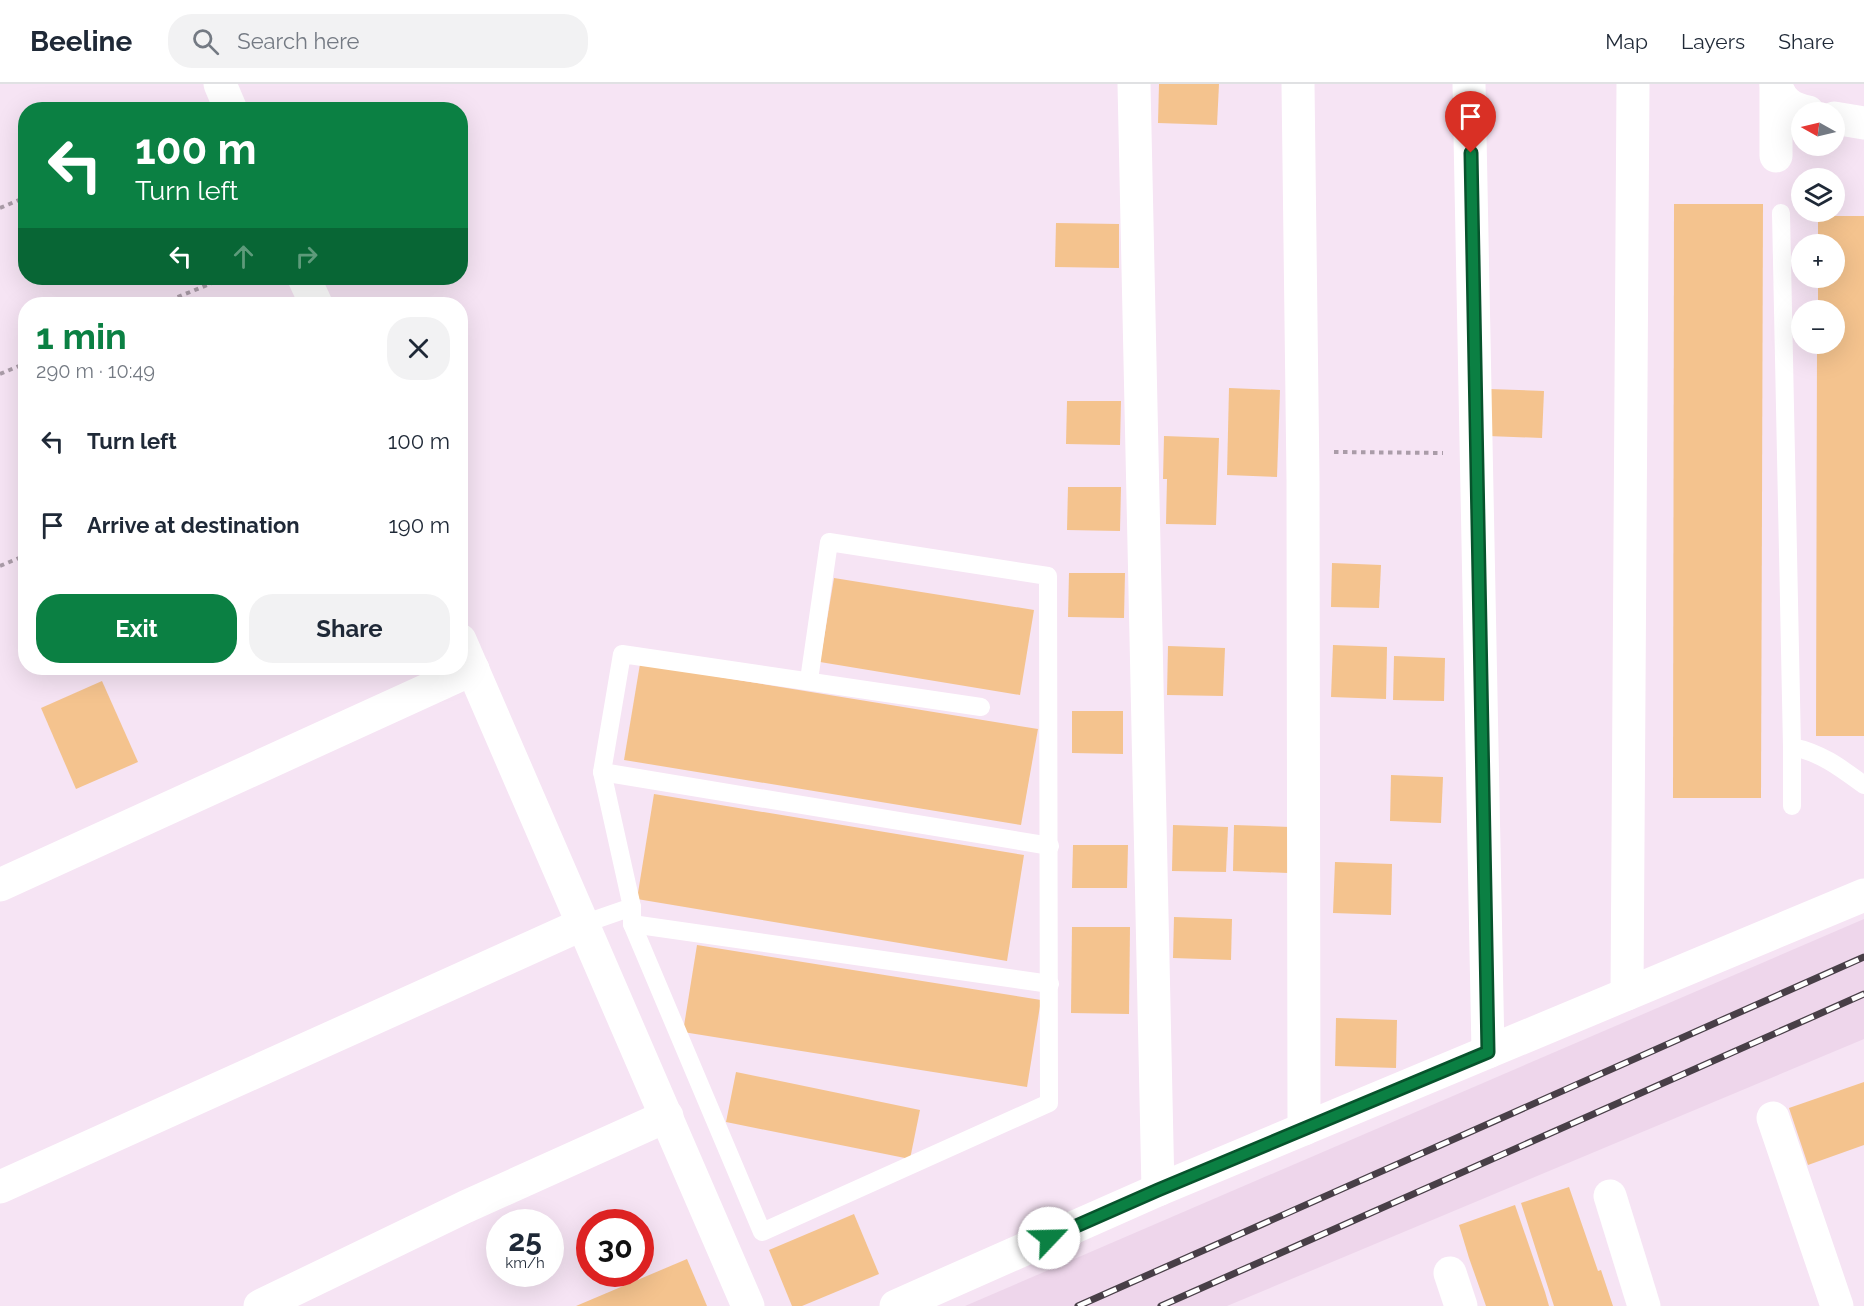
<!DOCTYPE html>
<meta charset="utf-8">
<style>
body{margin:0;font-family:Raleway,sans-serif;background:#f2f2f3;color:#1f2937;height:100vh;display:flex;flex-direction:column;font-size:22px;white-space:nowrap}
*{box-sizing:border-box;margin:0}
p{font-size:20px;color:#747a83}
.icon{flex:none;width:33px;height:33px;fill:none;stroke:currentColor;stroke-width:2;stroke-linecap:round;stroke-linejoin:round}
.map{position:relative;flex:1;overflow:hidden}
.details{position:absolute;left:18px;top:213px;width:450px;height:378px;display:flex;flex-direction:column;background:#fff;border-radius:24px;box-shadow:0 6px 24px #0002}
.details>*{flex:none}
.top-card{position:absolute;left:18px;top:18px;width:450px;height:183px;border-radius:24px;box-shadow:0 6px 24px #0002;background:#0b8043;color:#fff;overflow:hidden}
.needle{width:39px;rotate:278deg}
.controls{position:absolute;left:1791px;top:18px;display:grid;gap:12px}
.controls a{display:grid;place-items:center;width:54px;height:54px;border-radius:50%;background:#fff;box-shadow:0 6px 24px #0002;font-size:30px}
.speed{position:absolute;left:486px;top:1125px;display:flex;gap:12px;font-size:30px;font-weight:700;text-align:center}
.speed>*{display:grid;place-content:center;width:78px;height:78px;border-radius:50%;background:#fff;box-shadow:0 6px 24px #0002;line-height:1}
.speed small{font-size:15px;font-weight:400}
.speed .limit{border:9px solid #d22;background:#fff;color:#111}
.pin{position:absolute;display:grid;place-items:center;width:51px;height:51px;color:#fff;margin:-62px -26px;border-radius:50% 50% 50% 0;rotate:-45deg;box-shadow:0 0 6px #0007}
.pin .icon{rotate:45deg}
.me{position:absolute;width:66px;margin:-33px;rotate:66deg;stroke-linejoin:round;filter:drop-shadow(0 0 4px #0008)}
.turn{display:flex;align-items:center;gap:21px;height:126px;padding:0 18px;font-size:27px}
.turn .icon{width:78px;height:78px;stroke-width:2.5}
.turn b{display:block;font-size:42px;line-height:51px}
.lanes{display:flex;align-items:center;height:57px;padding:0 18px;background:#0003;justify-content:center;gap:30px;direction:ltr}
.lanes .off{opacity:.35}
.round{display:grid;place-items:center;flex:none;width:63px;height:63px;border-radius:24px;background:#f2f2f3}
.headline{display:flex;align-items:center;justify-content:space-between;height:102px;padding:0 18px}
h1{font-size:36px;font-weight:700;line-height:45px;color:#0b8043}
.button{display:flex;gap:12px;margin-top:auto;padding:12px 18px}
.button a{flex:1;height:69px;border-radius:24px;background:#0b8043;color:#fff;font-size:24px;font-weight:700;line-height:69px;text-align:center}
.button a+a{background:#f2f2f3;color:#1f2937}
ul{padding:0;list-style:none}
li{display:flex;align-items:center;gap:18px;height:84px;padding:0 18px}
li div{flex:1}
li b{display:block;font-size:22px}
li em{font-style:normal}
header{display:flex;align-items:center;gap:36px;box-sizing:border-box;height:84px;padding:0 30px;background:#fff;border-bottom:2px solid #e0e1e3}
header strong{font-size:28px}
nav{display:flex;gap:33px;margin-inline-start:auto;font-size:21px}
.search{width:420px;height:54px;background:#f2f2f3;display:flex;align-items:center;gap:15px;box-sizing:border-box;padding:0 21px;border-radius:24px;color:#747a83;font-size:22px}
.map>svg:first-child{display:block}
</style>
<header>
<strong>Beeline</strong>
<div class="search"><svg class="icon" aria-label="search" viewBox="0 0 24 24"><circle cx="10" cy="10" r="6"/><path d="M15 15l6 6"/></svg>Search here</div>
<nav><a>Map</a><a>Layers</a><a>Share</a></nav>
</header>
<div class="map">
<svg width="1864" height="1222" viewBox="0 0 1864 1222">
<rect width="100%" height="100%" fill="#f6e4f4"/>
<path fill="#eed6eb" d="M1864,835V955L1227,1222H965Z"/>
<g fill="#f4c38e">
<path d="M1159,0H1219L1217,41L1158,39Z"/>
<path d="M1674,120H1763L1761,714H1673Z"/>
<path d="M1818,132H1864V652H1816L1817,260H1834V226H1818V194H1834V160H1818Z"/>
<path d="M1056,139L1119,140V184L1055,183Z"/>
<path d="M1229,304L1280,306L1277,393L1227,391Z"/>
<path d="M1489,305L1544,307L1542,354L1488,352Z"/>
<path d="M1067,317H1121L1120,361L1066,360Z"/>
<path d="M1164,352L1219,354L1216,441L1166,440L1167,395H1163Z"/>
<path d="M1068,403H1121L1120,447L1067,446Z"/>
<path d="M1332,479L1381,481L1379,524L1331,523Z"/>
<path d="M1069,489H1125L1124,534L1068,533Z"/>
<path d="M834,494L1034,526L1020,611L820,578Z"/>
<path d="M1333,561L1387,563L1386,615L1331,613Z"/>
<path d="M1168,562L1225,564L1223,612L1167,611Z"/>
<path d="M1394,572L1445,574L1444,617L1393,616Z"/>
<path d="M640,580L1038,645L1021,741L624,676Z"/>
<path d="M102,597L138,678L76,705L41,624Z"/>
<path d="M1072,627H1123V670L1072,669Z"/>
<path d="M1391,691L1443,693L1441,739L1390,737Z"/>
<path d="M654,710L1024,771L1007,877L637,815Z"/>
<path d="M1173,741L1228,743L1226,788L1172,787Z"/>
<path d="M1234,741L1290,743L1288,789L1233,787Z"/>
<path d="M1073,761H1128L1127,804H1072Z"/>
<path d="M1335,778L1392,780L1391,831L1333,829Z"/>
<path d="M1174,833L1232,835L1231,876L1173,874Z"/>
<path d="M1072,843H1130L1129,930L1071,929Z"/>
<path d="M697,861L1041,916L1027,1003L683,948Z"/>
<path d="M1336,934L1397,936L1396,984L1335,982Z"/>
<path d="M736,988L920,1026L910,1075L726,1038Z"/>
<path d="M1864,998V1061L1808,1081L1789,1024Z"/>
<path d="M1569,1103L1598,1187L1601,1186L1613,1222H1554L1521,1119Z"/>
<path d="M1515,1121L1545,1208L1549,1222H1486L1469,1174L1459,1141Z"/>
<path d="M854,1130L879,1190L802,1222H792L769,1166Z"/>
<path d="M687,1175L707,1222H576Z"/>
</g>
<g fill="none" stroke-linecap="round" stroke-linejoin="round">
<g stroke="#aa9ca8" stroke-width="4" stroke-dasharray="4.5 4.5" stroke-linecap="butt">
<path d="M0,124L26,113"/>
<path d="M161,220L224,194"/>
<path d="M0,290L26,279"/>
<path d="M1334,368L1443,369"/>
<path d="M0,482L26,471"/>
</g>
<g stroke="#fff" stroke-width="18">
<path d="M1781,129L1792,663C1820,668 1841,684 1864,701"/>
<path d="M1792,663V722"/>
<path d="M602,688L1050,762"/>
<path d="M632,823V840L762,1148L1049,1019L1048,492L829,458L809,596"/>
<path d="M583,840L632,823L602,688L622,570L981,623"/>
<path d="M632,840L1050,900"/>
</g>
<g stroke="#fff" stroke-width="33">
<path d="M220,0L231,26"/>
<path d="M1134,0L1158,1106"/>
<path d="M1298,0L1303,395L1304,1045"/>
<path d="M1469,0L1488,968"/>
<path d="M1776,0C1780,17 1791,25 1808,28"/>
<path d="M1834,34L1864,39"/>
<path d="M1776,72V2"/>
<path d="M304,194L316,220"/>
<path d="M460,556L748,1222"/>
<path d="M0,801L473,585"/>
<path d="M1627,910L1633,0"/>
<path d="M1773,1034L1837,1222"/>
<path d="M0,1103L583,840"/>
<path d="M1610,1112L1644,1222"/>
<path d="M1450,1189L1461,1222"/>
<path d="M260,1222L465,1123L667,1032"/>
<path d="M896,1222L1158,1106L1864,811"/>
</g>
<defs>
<g id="rail">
<path d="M1078,1222L1864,873"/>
<path d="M1161,1222L1864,910"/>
</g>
</defs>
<use href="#rail" stroke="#483f47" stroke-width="7"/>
<use href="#rail" stroke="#fff" stroke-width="4.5" stroke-dasharray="14" stroke-linecap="butt"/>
</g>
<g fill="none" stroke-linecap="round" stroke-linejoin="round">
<defs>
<path id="route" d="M1049,1154L1158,1106L1488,968L1471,69"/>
</defs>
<use href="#route" stroke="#07532c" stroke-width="15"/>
<use href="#route" stroke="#0b8043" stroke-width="10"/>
</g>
</svg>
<div class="controls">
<a><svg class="needle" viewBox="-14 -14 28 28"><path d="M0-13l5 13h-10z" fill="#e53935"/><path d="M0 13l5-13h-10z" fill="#747a83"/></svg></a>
<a><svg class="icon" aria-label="layers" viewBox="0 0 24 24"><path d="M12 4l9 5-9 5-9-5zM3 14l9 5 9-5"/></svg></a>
<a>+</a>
<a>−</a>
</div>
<div class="speed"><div>25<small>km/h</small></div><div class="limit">30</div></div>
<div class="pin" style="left:1471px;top:69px;background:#d93025"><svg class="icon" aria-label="arrive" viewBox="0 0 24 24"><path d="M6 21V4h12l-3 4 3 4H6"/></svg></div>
<svg class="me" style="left:1049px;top:1154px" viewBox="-20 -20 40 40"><circle r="19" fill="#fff"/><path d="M0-13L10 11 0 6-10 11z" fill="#0b8043"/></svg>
<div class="top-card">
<div class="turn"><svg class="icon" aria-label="left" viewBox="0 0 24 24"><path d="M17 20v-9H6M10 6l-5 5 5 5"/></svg><div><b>100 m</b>Turn left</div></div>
<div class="lanes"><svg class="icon" aria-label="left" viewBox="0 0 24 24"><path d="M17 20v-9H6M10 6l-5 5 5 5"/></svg><svg class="icon off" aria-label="ahead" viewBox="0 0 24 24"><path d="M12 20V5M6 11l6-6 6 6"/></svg><svg class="icon off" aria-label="right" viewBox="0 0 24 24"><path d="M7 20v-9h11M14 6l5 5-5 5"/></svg></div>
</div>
<section class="details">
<div class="headline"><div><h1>1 min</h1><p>290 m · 10:49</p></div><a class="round"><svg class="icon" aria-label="close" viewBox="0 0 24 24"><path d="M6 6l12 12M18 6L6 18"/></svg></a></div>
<ul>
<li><svg class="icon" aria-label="left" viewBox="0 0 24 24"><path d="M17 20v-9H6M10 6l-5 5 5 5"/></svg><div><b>Turn left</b></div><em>100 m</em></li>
<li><svg class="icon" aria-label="arrive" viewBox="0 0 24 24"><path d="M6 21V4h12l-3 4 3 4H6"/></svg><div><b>Arrive at destination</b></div><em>190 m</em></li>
</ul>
<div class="button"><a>Exit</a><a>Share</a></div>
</section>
</div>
